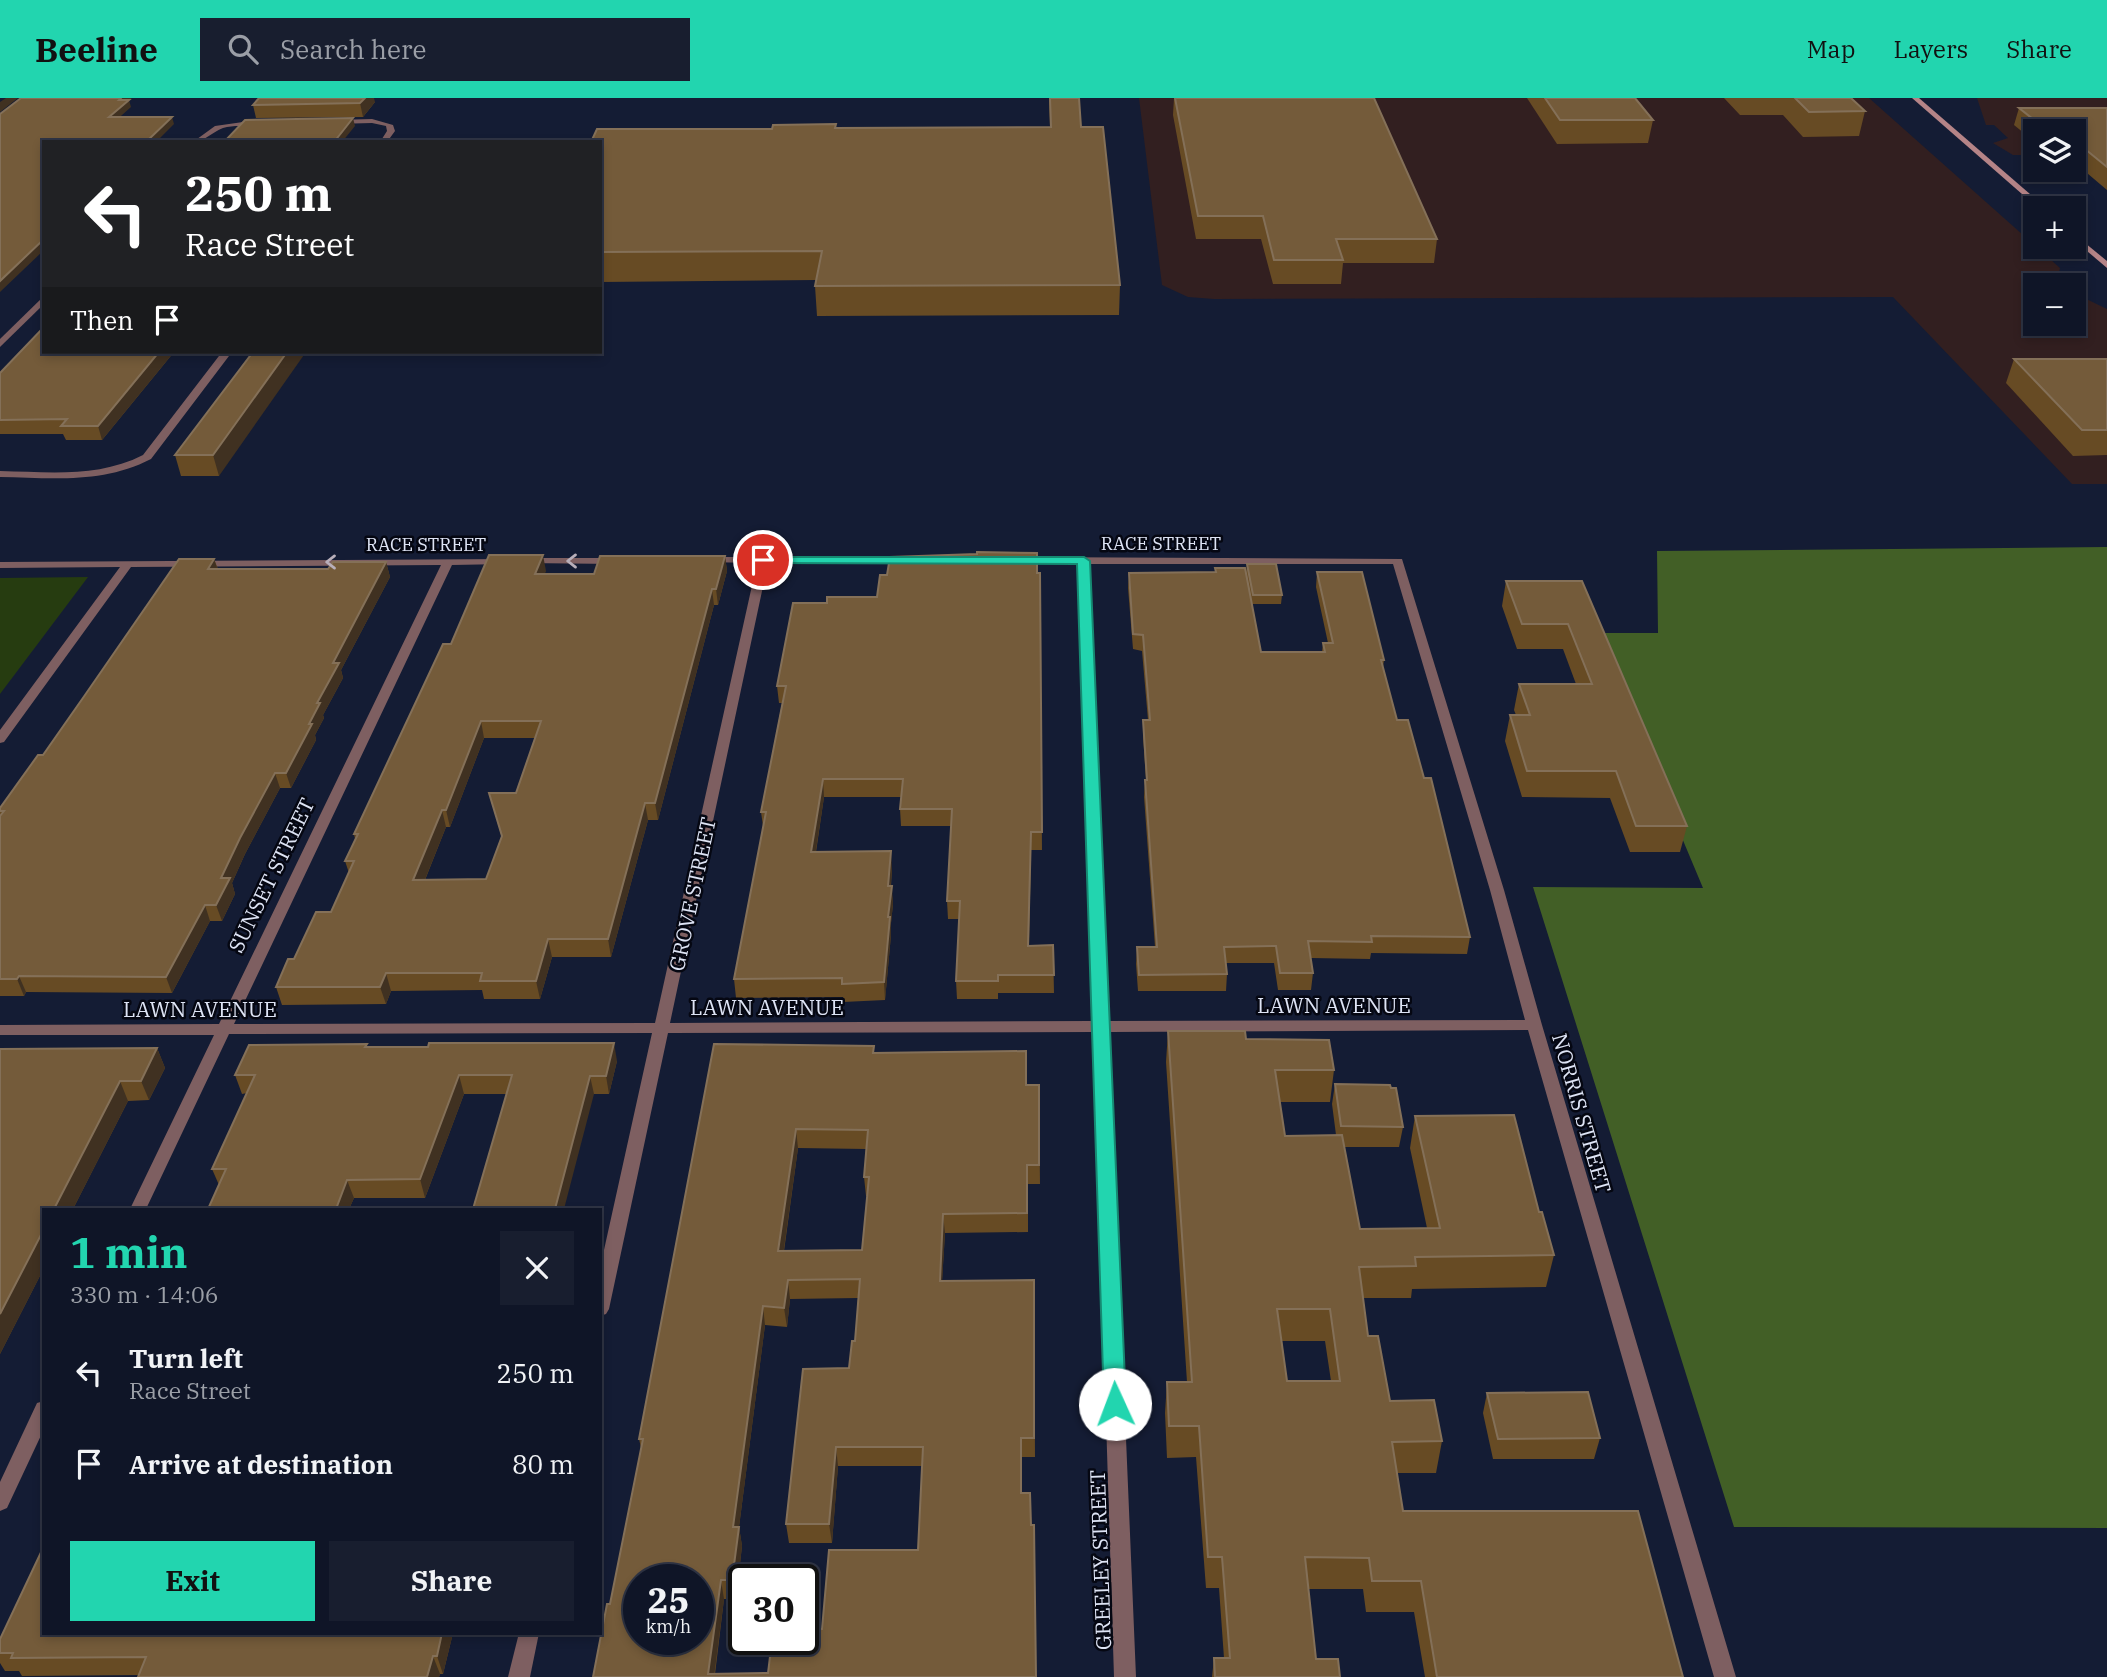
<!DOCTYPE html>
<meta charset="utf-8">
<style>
body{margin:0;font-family:"IBM Plex Serif",serif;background:#181e2f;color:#f1f3f6;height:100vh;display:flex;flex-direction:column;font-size:26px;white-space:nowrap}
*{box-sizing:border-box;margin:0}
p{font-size:23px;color:#9b9fa7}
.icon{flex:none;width:38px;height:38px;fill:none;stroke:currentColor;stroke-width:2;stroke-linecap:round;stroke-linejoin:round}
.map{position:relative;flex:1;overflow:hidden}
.sheet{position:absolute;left:42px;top:1110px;width:560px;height:427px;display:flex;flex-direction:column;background:#0f1527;border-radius:0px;box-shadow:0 4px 10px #0003,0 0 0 2px #2f3444}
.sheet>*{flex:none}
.top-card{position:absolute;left:42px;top:42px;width:560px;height:214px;border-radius:0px;box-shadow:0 4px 10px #0003,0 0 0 2px #2f3444;background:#202124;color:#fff;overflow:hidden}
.fabs{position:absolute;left:2023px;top:21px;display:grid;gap:14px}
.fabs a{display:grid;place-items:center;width:63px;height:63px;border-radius:0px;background:#0f1527;box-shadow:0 4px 10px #0003,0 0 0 2px #2f3444;font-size:35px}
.speed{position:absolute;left:623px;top:1466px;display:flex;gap:14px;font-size:35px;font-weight:700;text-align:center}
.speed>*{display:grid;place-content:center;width:91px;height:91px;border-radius:50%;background:#0f1527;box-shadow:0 4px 10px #0003,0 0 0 2px #2f3444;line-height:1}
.speed small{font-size:18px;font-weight:400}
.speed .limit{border:4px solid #111;border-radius:10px;background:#fff;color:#111}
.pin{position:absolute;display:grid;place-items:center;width:60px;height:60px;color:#fff;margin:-30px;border:4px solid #fff;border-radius:50%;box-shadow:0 2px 7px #0007}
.me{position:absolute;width:77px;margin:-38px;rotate:358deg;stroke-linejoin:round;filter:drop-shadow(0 0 5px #0008)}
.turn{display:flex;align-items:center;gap:24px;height:147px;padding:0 28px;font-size:32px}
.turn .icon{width:91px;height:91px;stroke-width:2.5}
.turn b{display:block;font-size:49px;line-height:60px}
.then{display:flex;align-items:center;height:66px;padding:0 28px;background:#0003;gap:14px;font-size:26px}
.round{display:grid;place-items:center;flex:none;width:74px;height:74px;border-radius:0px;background:#181e2f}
.summary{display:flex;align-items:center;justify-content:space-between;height:119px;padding:0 28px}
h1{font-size:42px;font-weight:800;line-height:52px;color:#22d5af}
.cta{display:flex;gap:14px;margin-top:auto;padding:14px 28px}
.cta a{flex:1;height:80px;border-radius:0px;background:#22d5af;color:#111;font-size:28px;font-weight:800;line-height:80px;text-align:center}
.cta a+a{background:#181e2f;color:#f1f3f6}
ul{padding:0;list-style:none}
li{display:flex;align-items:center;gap:21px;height:91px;padding:0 28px}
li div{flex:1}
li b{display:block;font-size:26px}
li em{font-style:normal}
header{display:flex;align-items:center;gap:42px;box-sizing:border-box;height:98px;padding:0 35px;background:#22d5af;color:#111}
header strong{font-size:33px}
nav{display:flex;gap:38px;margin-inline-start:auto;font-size:24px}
.search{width:490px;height:63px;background:#181e2f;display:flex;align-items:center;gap:18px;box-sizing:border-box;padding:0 24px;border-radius:0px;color:#9b9fa7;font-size:26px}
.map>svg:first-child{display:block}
</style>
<header>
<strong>Beeline</strong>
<div class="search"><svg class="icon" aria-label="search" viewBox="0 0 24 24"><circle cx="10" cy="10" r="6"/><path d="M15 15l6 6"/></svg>Search here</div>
<nav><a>Map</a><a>Layers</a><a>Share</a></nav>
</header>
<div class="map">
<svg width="2107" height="1579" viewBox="0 0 2107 1579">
<rect width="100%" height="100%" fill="#141c34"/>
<g fill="#321f20">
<path d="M1139,0H1869L2060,170L2058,178L2070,187H2035V226H2074V191L2080,198L2107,211V386H2072L1893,199L1214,201L1188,199L1162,187Z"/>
<path d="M1977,0H2107V56L2074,33H2035V57H2013L1993,45L2008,40L1994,27H1986Z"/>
</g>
<path fill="#263c10" d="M88,479L0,596V480Z"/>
<path fill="#425f26" d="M2107,449V1430L1734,1429L1533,789L1703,790L1596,535H1658L1657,453Z"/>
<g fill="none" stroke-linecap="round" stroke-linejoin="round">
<g fill="#7e5f61" fill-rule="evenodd">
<path d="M372,21L393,27L395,33L387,44H380L387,33L386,28L372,25L335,26L331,24L335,22Z"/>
<path d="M250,23L263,25C251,30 236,26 223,30C212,34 204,44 193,44L215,28Z"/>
<path d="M44,198V206L0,249V241Z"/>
<path d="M222,254H232L151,361C103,386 52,380 0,379V373C49,374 98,380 143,357Z"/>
<path d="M708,459H908L914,462L908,465H768L670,925L1093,923L1079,465H1019L1013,462L1019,459L1402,461L1504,792L1542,927L1736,1579H1714L1528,932L1109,934L1136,1579H1114L1094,934L668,935L609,1211L606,1216L600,1218V1170L652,935L229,936L146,1111H130L214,937H0V927L219,926L441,467L131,469L4,644L0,645V632L120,469L0,470V464L510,461V465L506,466L452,467L234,926L655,925L757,465L704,464L702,462ZM1090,466H1393L1490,792L1525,922L1109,923Z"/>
<path d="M526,460H618L624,463L618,466L522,465V461Z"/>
<path d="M44,1303V1331L7,1410L0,1413V1384L37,1305Z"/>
<path d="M519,1535H539L530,1579H508Z"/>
</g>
<g fill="#b58487" fill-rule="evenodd">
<path d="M1912,0H1919L2046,110H2038Z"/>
<path d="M2074,136L2107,163V170L2074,142Z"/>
</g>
</g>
<g fill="#674b24" fill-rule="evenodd">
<path d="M1049,0H1079L1081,29L1120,187L1119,217L817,218L815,188L816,182L600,184V44L836,30L1050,29Z"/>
<path d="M1174,0H1374L1437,141L1434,165H1343L1341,186H1273L1261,141H1196L1173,17Z"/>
<path d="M1527,0H1635L1653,22L1648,45L1557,46Z"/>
<path d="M1724,0H1851L1865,13L1859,38L1803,39L1783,17H1740Z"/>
<path d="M375,4L363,19L256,20L253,7Z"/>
<path d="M2019,10H2107V92L2074,64V33H2035V44L2014,27Z"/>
<path d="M174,254L102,342H66L63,336H0V275Z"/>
<path d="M253,254L219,378H181L175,357Z"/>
<path d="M2014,261H2107V357L2073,358L2006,285Z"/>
<path d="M725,458L727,473L718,507H714L658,722H648L611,859H552L540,901H484L482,892L391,893L386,906L282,907L276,889L294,861L331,814L349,775L345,763L355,741L354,736L451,546L546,473L544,476H594ZM484,640H535L516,695H489L502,740L486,781L425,782L446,729H450Z"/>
<path d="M214,461L218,471H328L386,464L390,479L341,572L343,580L323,617L324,620L315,637L316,642L291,690H280L245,756L232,785L235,796L222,823H210L172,895L26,894L24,898H0V710L43,657Z"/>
<path d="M1247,466L1282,497L1281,506H1252L1246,475Z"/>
<path d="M1215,470L1261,554H1322L1323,545H1328L1316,489L1317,474L1384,562L1383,569L1397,622L1424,680L1470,839L1467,856L1371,855L1370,861L1311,860L1313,875L1311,892H1278L1274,865H1226L1227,876L1226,893H1138L1136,866L1137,849H1155L1144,699L1145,682H1146L1143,638V622H1148L1142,553L1133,551L1128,490L1129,475L1215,474Z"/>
<path d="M1037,475H1040L1042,752H1031L1029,848L1053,847L1054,895H998V901H957L956,883L959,821H948L947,803L951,728H901L900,711L901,699H824L816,754L892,771L891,788L893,806L891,825V837L885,902L843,904V899L736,900L734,881L763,728L761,714L782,605H779L777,588L827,505L877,499Z"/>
<path d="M1506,483H1582L1687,728L1680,754H1630L1610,700L1522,699L1505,643L1510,617H1516L1514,612L1519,586H1576L1563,551H1517L1502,508Z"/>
<path d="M1168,933L1246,941L1334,972L1330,1004H1280L1285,1038L1336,1037L1332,1006L1335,986L1391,990L1403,1029L1399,1049H1344L1360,1131L1427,1130L1410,1050L1415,1018L1539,1114L1554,1157L1546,1189L1412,1191L1411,1200H1363L1368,1238L1390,1303L1442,1343L1436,1375H1397L1403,1413L1683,1579H1425L1414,1514H1366L1363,1491H1308L1316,1561L1340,1579H1212L1214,1560H1224L1219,1490H1206L1196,1359L1167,1360L1165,1315L1167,1284H1187L1166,964ZM1282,1243H1325L1331,1283H1287Z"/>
<path d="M714,946L874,955L1026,987H1039L1040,1086H1028V1134L945,1135L942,1183L1034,1182L1035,1359H1021V1395L1036,1579H593L610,1506L641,1350L639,1341ZM798,1050L866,1051L864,1079L866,1098H867L862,1152L784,1153ZM858,1200L855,1243L849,1270L786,1426L789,1445H832L838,1368H922L918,1452L768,1575L715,1576L724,1501H736L742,1448L739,1429L765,1227L787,1229L790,1201Z"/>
<path d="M368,949L617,963L609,996H464L425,1100H354L349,1111H208L219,1087L212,1071L247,995L242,996L235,977Z"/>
<path d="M157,950L165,970L149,1002L128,1003L73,1111H44V1170L0,1256V951Z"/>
<path d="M1487,1295L1600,1340L1594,1361H1493L1483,1315Z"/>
<path d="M44,1535H453L443,1576H440L439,1579H138L139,1577L22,1578L19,1573H5L0,1565V1541Z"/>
</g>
<g fill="#403121">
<path d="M6,0H18L0,14V4Z"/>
<path d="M121,0H132L129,2L131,9L112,26L109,19L119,2Z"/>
<path d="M365,0H374L375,4L363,19L360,5Z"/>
<path d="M172,19L174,26L156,44H146Z"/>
<path d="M353,20L355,28L342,44H334Z"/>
<path d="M44,141V152L0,194V183Z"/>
<path d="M159,254H174L102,342L98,328Z"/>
<path d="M287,254H306L219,378L213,357Z"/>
<path d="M543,457L546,473L538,492L535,476Z"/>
<path d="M725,458L727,473L718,507L716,491Z"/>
<path d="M214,461L219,475L208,471Z"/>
<path d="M386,464L390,479L341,572L343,580L323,617L324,620L315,637L316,642L291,690L286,675L309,626L333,565Z"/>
<path d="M712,491L714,507L658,722L655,705Z"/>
<path d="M481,623L484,640L450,729L446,712Z"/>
<path d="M275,675L280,690L245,756L232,785L235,796L222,823L216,807L221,780L240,740Z"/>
<path d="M823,681L824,699L813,772L811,754Z"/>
<path d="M645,705L648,722L611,859L608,841Z"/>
<path d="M442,712L446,729L418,799L413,782Z"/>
<path d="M891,753L892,771L889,806L888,788Z"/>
<path d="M892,788L893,806L891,825V837L885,902L884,884L888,819Z"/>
<path d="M205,807L210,823L172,895L166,879Z"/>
<path d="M548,841L552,859L540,901L536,883Z"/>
<path d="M386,875L391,893L386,906L380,889Z"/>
<path d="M19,878L26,894L24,898L17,881Z"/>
<path d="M614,945L617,963L609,996L606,978Z"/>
<path d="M157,950L165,970L149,1002L141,983Z"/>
<path d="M459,977L464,996L425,1100L420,1081Z"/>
<path d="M590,978L594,996L564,1111H555Z"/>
<path d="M120,983L128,1003L73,1111H54Z"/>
<path d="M796,1031L798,1050L781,1172L778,1153Z"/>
<path d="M347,1082L354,1100L349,1111H336Z"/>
<path d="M943,1116L945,1135L941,1202L940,1183Z"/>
<path d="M44,1131V1170L0,1256V1216Z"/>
<path d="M788,1182L790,1201L787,1229L784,1210Z"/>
<path d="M763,1208L765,1227L739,1429L742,1448L736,1501L732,1482L733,1429Z"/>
<path d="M836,1349L838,1368L832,1445L829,1426Z"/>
<path d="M721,1482L724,1501L714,1579L708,1576Z"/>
<path d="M442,1535H453L443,1576L437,1558Z"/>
<path d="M433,1558L440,1576L439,1579H427Z"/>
</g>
<g fill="#745b3a" stroke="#847058" stroke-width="2" fill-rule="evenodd">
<path d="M21,0H121L119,2H129L109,19H172L146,44H44V141L0,183V16Z"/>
<path d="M259,0H365L360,5L253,7Z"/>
<path d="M1050,0H1079L1081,29H1103L1120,187L815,188L822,153L600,154V44H591L597,31H772L773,27L836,26L835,30L1051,29Z"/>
<path d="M1175,0H1374L1437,141H1336L1343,162H1274L1263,118H1198Z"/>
<path d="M1545,0H1635L1653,22H1560Z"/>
<path d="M1795,0H1851L1865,13L1809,14Z"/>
<path d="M2019,10H2107V69L2074,42V33H2048Z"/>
<path d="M353,20L334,44H224L245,22Z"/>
<path d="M44,229V254H159L98,328H61L67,321L0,322V275Z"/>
<path d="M253,254H287L213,357H175Z"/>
<path d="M2014,261H2107V332H2082Z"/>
<path d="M977,454L1037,455V475H1040L1042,734H1031L1028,848L1053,847L1054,877H998V883H956L960,803H947L952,711H900L903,681H823L811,754L891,753L888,788H892L888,819H890L884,884L842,886V880L734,881L766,714H761L786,588H777L793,505H827V499H877L880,477H887L890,459L977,456Z"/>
<path d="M489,457H543L535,476H594L600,458H725L716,491H712L655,705H645L608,841H548L536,883H480L482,875H386L380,889H276L288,861H294L316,814H331L354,763H345L358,736H354L443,546H451ZM481,623H541L516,695H489L502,738L486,781L413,782L442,712H446Z"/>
<path d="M179,461H214L208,471H328L333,464H386L333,565H339L317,605H320L309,626H312L286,675H275L240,740L221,780H230L216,807H205L166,879L19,878L17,881H0V718L4,713H0V710L38,657H43L85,597Z"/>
<path d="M1247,466H1276L1282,497H1253Z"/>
<path d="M1215,470H1245L1261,554H1325L1323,545H1333L1317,474H1362L1384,562H1381L1397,622H1408L1424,680H1431L1470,839L1371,838L1372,844L1308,843L1313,875H1280L1276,848L1224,849L1227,876L1139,877L1137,849H1157L1145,682H1147L1143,622H1150L1143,537L1133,536L1129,475L1216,474Z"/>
<path d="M1506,483H1582L1687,728H1636L1616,673H1527L1510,617H1530L1519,586H1592L1568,526H1522Z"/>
<path d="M1168,933H1245L1246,941L1329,942L1334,972H1275L1285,1038L1342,1037L1360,1131L1440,1130L1415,1018L1514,1017L1539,1114H1542L1554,1157L1415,1159L1416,1168L1359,1169L1368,1238H1378L1390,1303L1434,1302L1442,1343L1392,1344L1403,1413H1638L1683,1579H1437L1421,1483H1372L1369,1460L1305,1459L1316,1561H1338L1340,1579H1215L1214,1560H1230L1222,1459H1208L1199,1328H1169L1167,1284H1192ZM1277,1211H1330L1340,1283H1287Z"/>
<path d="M429,945H614L606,978H590L555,1111H473L512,977H459L420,1081L347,1082L336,1111H208L226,1071H212L255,977H235L249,947L367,946L365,949H428Z"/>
<path d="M714,946L874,948L873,955L1026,953V987H1039V1067H1027V1115L943,1116L940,1183L1034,1182V1340H1021V1395H1030L1031,1427H1034L1036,1579H593L607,1506H610L643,1341H639ZM796,1031L868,1032L864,1079H869L862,1152L778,1153ZM860,1181L855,1243H852L849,1270L803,1271L786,1426H829L836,1349H923L918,1452H829L822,1531H803V1542H772L768,1575L708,1576L721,1482H732L739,1429H733L763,1208L784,1210L788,1182ZM639,1482H698V1542H639Z"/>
<path d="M157,950L141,983H120L54,1111H44V1131L0,1216V951Z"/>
<path d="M1335,986L1390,987L1391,990H1396L1403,1029L1341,1028Z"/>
<path d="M1588,1294L1600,1340L1498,1341L1487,1295Z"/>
<path d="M44,1448V1535H442L437,1558H433L427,1579H138L146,1559L11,1560L13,1555H0V1541Z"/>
</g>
<defs><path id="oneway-chevron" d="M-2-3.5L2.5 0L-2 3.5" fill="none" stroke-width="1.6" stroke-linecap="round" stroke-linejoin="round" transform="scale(1.75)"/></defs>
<g stroke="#b8afba">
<use href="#oneway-chevron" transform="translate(572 463) rotate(180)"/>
<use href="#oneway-chevron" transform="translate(331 464) rotate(180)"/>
</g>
<path fill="#22d5af" stroke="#168a72" stroke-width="2" d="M763,459H1084L1090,463L1126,1306L1122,1312L1115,1315L1107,1312L1104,1306L1077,466L758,465L756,462Z"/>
<g text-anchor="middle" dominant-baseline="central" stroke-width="5" stroke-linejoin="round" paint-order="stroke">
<g font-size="18" fill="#dee4f5" stroke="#050712">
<text x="1161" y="445">RACE STREET</text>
<text x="426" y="446">RACE STREET</text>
</g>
<g font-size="21" fill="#dee4f5" stroke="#050712">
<text transform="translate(271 777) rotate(-64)">SUNSET STREET</text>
<text transform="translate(692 796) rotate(-78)">GROVE STREET</text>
<text x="1334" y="907">LAWN AVENUE</text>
<text x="767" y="909">LAWN AVENUE</text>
<text x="200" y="911">LAWN AVENUE</text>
<text transform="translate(1582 1015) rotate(74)">NORRIS STREET</text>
<text transform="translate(1100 1462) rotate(-92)">GREELEY STREET</text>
</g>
</g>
</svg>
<div class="fabs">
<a><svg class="icon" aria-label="layers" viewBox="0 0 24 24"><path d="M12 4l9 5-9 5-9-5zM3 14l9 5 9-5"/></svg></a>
<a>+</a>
<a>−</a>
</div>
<div class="speed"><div>25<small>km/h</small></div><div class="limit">30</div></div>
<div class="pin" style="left:763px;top:462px;background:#d93025"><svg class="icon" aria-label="arrive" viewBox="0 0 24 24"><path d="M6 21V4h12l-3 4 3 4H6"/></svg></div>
<svg class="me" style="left:1115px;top:1306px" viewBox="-20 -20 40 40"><circle r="19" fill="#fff"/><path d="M0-13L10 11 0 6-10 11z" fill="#22d5af"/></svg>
<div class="top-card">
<div class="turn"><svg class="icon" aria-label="left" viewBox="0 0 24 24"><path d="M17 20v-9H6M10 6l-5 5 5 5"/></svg><div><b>250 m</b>Race Street</div></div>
<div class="then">Then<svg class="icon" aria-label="arrive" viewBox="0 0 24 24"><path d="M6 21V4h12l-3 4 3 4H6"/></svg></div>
</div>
<section class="sheet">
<div class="summary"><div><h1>1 min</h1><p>330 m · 14:06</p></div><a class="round"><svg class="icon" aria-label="close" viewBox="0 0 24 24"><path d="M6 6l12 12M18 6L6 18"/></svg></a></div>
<ul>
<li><svg class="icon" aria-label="left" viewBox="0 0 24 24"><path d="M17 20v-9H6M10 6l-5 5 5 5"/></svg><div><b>Turn left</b><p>Race Street</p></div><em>250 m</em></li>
<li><svg class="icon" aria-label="arrive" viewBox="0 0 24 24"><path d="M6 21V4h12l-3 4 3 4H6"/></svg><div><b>Arrive at destination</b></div><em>80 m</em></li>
</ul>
<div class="cta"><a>Exit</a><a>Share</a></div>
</section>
</div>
